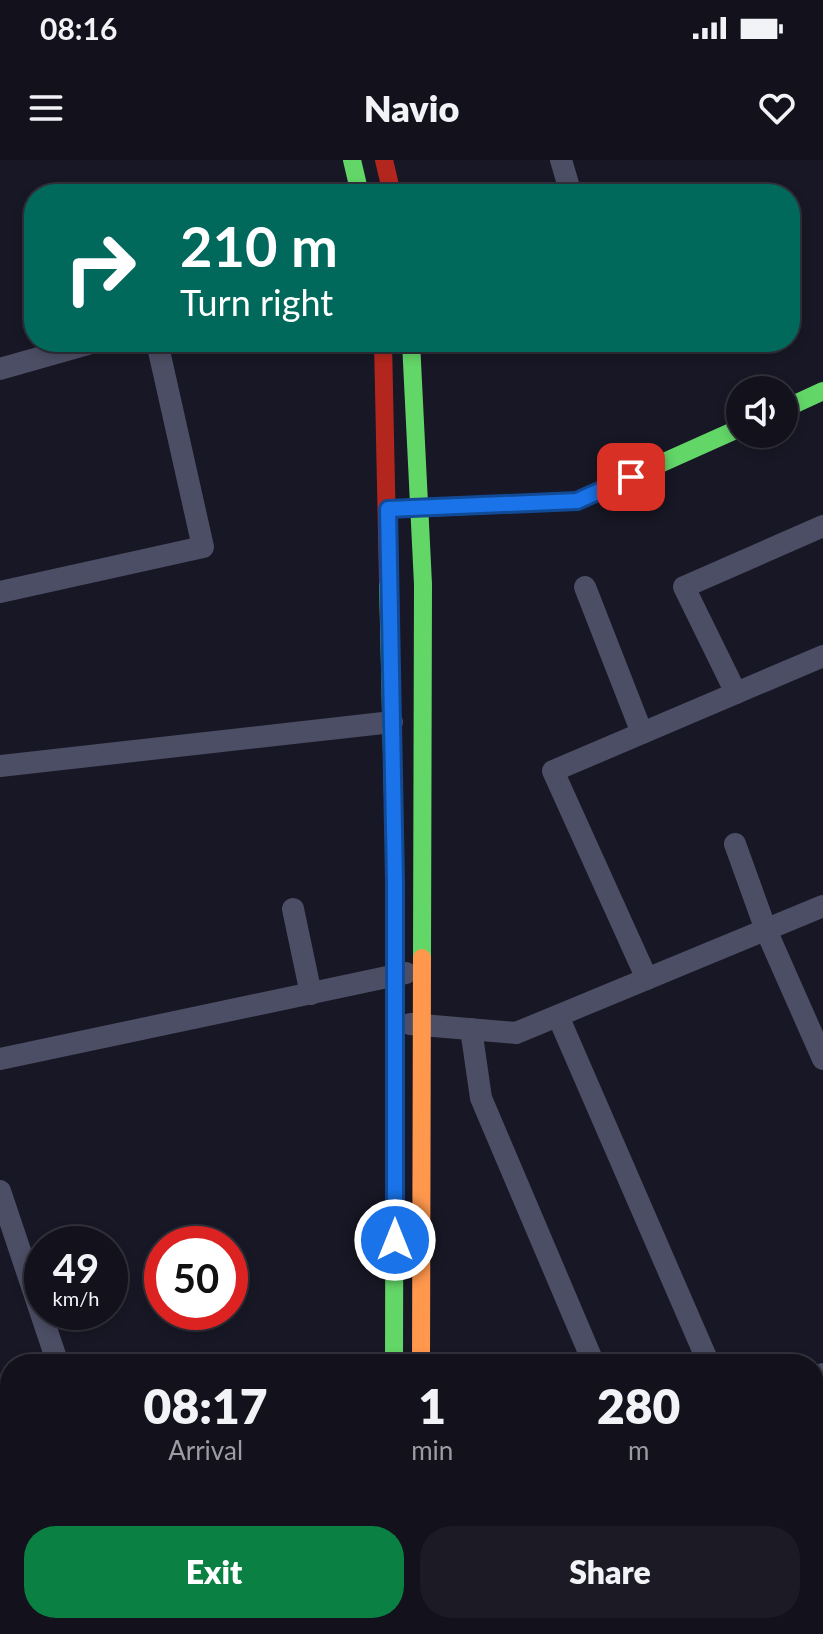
<!DOCTYPE html>
<style>
body{margin:0;font-family:Lato,sans-serif;background:#1b1a25;color:#f1f3f6;height:100vh;display:flex;flex-direction:column;font-size:30px;white-space:nowrap}
*{box-sizing:border-box;margin:0}
p{font-size:26px;color:#9c9da3}
.icon{flex:none;width:44px;height:44px;fill:none;stroke:currentColor;stroke-width:2;stroke-linecap:round;stroke-linejoin:round}
.map{position:relative;flex:1;overflow:hidden}
.drawer{position:absolute;left:0px;top:1194px;width:824px;height:280px;display:flex;flex-direction:column;background:#12111c;border-radius:32px 32px 0 0;box-shadow:0 4px 12px #0003,0 0 0 2px #31313b}
.drawer>*{flex:none}
.top-card{position:absolute;left:24px;top:24px;width:776px;height:168px;border-radius:32px;box-shadow:0 4px 12px #0003,0 0 0 2px #31313b;background:#00695c;color:#fff;overflow:hidden}
.controls{position:absolute;left:726px;top:216px;display:grid;gap:16px}
.controls a{display:grid;place-items:center;width:72px;height:72px;border-radius:50%;background:#12111c;box-shadow:0 4px 12px #0003,0 0 0 2px #31313b;font-size:40px}
.speed{position:absolute;left:24px;top:1066px;display:flex;gap:16px;font-size:40px;font-weight:700;text-align:center}
.speed>*{display:grid;place-content:center;width:104px;height:104px;border-radius:50%;background:#12111c;box-shadow:0 4px 12px #0003,0 0 0 2px #31313b;line-height:1}
.speed small{font-size:20px;font-weight:400}
.speed .limit{border:12px solid #d22;background:#fff;color:#111}
.pin{position:absolute;display:grid;place-items:center;width:68px;height:68px;color:#fff;margin:-34px;border-radius:16px;box-shadow:0 4px 12px #0006}
.me{position:absolute;width:88px;margin:-44px;rotate:0deg;stroke-linejoin:round;filter:drop-shadow(0 0 6px #0008)}
.turn{display:flex;align-items:center;gap:28px;height:168px;padding:0 24px;font-size:36px}
.turn .icon{width:104px;height:104px;stroke-width:2.5}
.turn b{display:block;font-size:56px;line-height:68px}
.eta{display:flex;justify-content:space-evenly;align-items:center;height:136px;text-align:center}
.eta b{font-size:48px;font-weight:800;line-height:56px}
.cta{display:flex;gap:16px;margin-top:auto;padding:16px 24px}
.cta a{flex:1;height:92px;border-radius:32px;background:#0b8043;color:#fff;font-size:32px;font-weight:800;line-height:92px;text-align:center}
.cta a+a{background:#1b1a25;color:#f1f3f6}
.status{display:flex;justify-content:space-between;align-items:center;height:56px;padding:0 40px;background:#12111c;direction:ltr}
.status svg{height:22px;fill:currentColor}
header{display:flex;justify-content:space-between;align-items:center;height:104px;padding:0 24px;background:#12111c;font-size:36px;font-weight:800}
.map>svg:first-child{display:block}
</style>
<div class="status"><b>08:16</b><svg viewBox="0 0 49 12"><path d="M0 12V9h3v3zM5 12V6h3v6zM10 12V3h3v9zM15 12V0h3v12zM26 1h20v11H26zM47 4h2v5h-2z"/></svg></div>
<header><svg class="icon" aria-label="menu" viewBox="0 0 24 24"><path d="M4 6h16M4 12h16M4 18h16"/></svg>Navio<svg class="icon" aria-label="heart" viewBox="0 0 24 24"><path d="M12 20l-8-8c-3-5 5-10 8-4 3-6 11-1 8 4z"/></svg></header>
<div class="map">
<svg width="823" height="1474" viewBox="0 0 823 1474">
<rect width="100%" height="100%" fill="#181725"/>
<g fill="none" stroke-linecap="round" stroke-linejoin="round">
<g stroke="#4c4e65" stroke-width="22">
<path d="M561,0L571,34"/>
<path d="M0,209L95,182"/>
<path d="M585,427L642,573"/>
<path d="M0,432L203,387L157,182"/>
<path d="M736,533L684,427L823,366"/>
<path d="M0,606L392,562"/>
<path d="M735,684L766,770L823,899"/>
<path d="M293,749L311,834"/>
<path d="M647,819L553,611L823,496"/>
<path d="M558,856L709,1204"/>
<path d="M410,864L516,873L823,746"/>
<path d="M471,869L481,938L594,1204"/>
<path d="M0,899L406,813"/>
<path d="M0,1031L58,1204"/>
<path d="M814,1218L823,1214"/>
<path d="M814,1396L823,1393"/>
<path d="M554,1464L555,1474"/>
<path d="M427,1471L527,1464"/>
</g>
<g stroke="#63d668" stroke-width="18">
<path d="M352,0L360,34"/>
<path d="M411,182L423,424L422,798"/>
<path d="M784,249L823,231"/>
<path d="M399,349L577,341L740,268"/>
<path d="M388,421L395,723L394,1204"/>
<path d="M399,1464L400,1474"/>
<path d="M427,1464V1474"/>
</g>
<path stroke="#ff974d" stroke-width="18" d="M421,1204L422,798"/>
<g stroke="#b3261e" stroke-width="18">
<path d="M384,0L392,34"/>
<path d="M383,182L388,421"/>
</g>
</g>
<g fill="none" stroke-linecap="round" stroke-linejoin="round">
<defs>
<path id="route" d="M395,1080V723L388,349L577,341L631,317"/>
</defs>
<use href="#route" stroke="#114b97" stroke-width="20"/>
<use href="#route" stroke="#1a73e8" stroke-width="14"/>
</g>
</svg>
<div class="controls">
<a><svg class="icon" aria-label="sound" viewBox="0 0 24 24"><path d="M4 9h4l5-4v14l-5-4H4zM17 9q2 3 0 6"/></svg></a>
</div>
<div class="speed"><div>49<small>km/h</small></div><div class="limit">50</div></div>
<div class="pin" style="left:631px;top:317px;background:#d93025"><svg class="icon" aria-label="arrive" viewBox="0 0 24 24"><path d="M6 21V4h12l-3 4 3 4H6"/></svg></div>
<svg class="me" style="left:395px;top:1080px" viewBox="-20 -20 40 40"><circle r="17" fill="#1a73e8" stroke="#fff" stroke-width="3"/><path d="M0-11L8 9 0 5-8 9z" fill="#fff"/></svg>
<div class="top-card">
<div class="turn"><svg class="icon" aria-label="right" viewBox="0 0 24 24"><path d="M7 20v-9h11M14 6l5 5-5 5"/></svg><div><b>210 m</b>Turn right</div></div>
</div>
<section class="drawer">
<div class="eta">
<div><b>08:17</b><p>Arrival</p></div>
<div><b>1</b><p>min</p></div>
<div><b>280</b><p>m</p></div>
</div>
<div class="cta"><a>Exit</a><a>Share</a></div>
</section>
</div>
